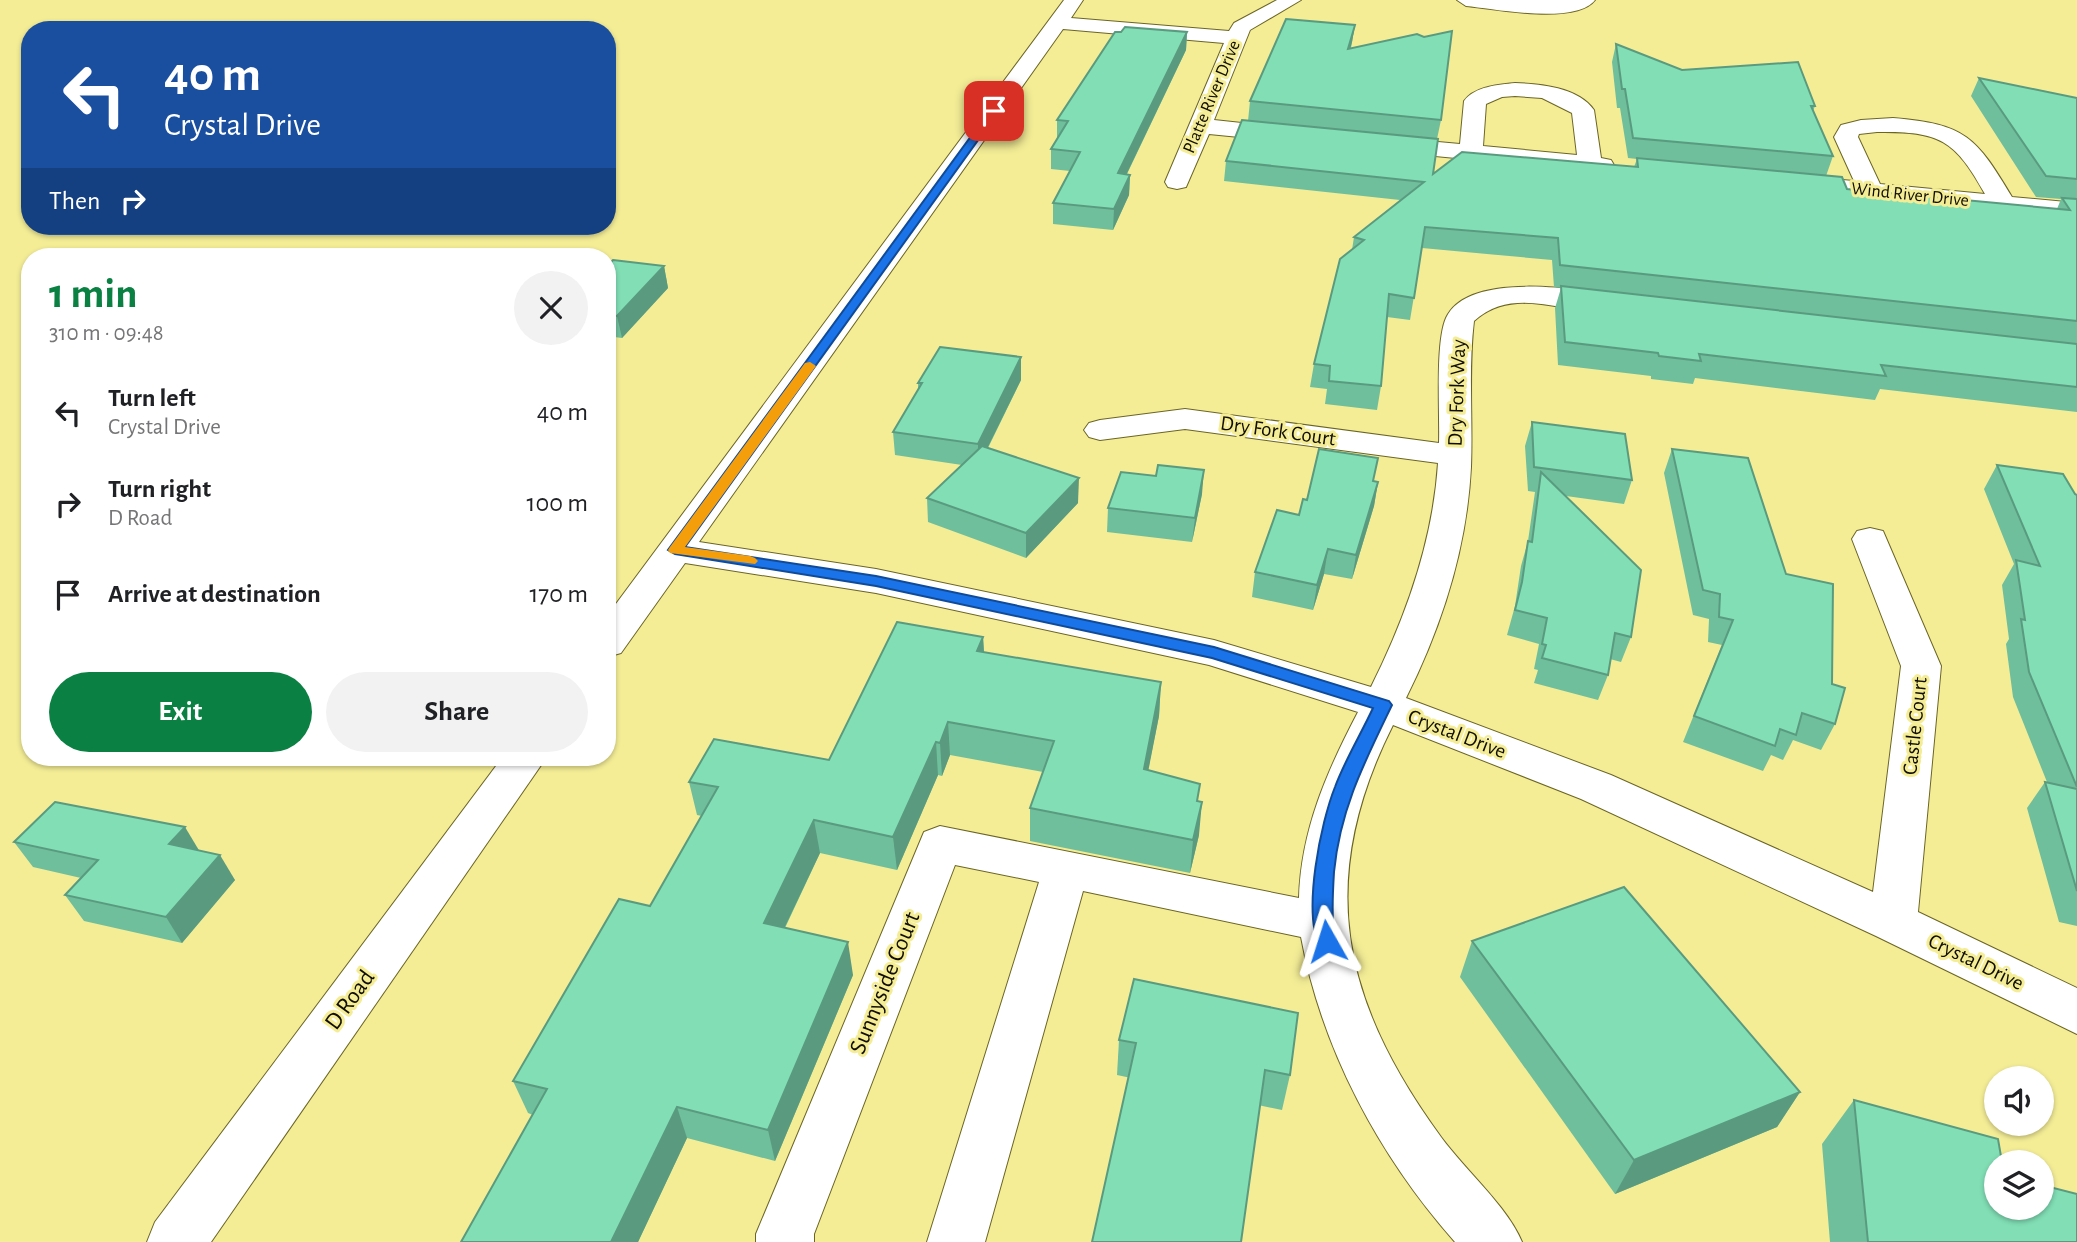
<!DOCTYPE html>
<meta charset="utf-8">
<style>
body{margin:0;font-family:"Alegreya Sans",sans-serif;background:#f2f2f2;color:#202124;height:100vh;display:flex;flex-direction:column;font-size:26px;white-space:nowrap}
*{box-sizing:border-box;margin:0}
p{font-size:23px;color:#757577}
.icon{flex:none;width:38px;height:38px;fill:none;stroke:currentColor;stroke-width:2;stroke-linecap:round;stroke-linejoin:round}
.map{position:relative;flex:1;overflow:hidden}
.details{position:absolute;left:21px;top:248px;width:595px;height:518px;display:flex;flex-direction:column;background:#fff;border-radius:28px;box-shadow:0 2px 5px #0004}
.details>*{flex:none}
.banner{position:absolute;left:21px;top:21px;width:595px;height:214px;border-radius:28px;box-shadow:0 2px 5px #0004;background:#1a4fa0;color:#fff;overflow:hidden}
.buttons{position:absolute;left:1984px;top:1066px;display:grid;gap:14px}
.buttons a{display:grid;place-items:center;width:70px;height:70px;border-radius:50%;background:#fff;box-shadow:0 2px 5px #0004;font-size:35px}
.pin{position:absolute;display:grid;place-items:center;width:60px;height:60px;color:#fff;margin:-30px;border-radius:14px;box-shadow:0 4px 10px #0006}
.me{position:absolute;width:77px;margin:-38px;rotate:354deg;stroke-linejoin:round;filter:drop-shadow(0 0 5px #0008)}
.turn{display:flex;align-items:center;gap:24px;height:147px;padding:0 28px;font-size:32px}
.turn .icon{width:91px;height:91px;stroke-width:2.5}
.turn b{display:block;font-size:49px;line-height:60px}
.then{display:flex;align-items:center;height:66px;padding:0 28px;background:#0003;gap:14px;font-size:26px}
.round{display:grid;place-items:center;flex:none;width:74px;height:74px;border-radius:37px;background:#f2f2f2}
.headline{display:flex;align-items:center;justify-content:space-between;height:119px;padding:0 28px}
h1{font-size:42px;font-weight:600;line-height:52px;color:#0b8043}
.primary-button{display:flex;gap:14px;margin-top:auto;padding:14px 28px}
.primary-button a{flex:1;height:80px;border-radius:42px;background:#0b8043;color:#fff;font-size:28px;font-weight:600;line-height:80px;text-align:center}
.primary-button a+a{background:#f2f2f2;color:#202124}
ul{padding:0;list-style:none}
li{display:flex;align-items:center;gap:21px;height:91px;padding:0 28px}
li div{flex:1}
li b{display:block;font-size:26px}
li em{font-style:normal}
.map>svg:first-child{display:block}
</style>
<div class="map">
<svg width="2077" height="1242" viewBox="0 0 2077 1242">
<rect width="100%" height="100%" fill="#f4ed96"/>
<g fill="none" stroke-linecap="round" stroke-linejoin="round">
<defs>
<g id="minor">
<path d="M1064,0H1083L1071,18L1229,31L1234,23L1277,0H1301L1250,30L1214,120L1289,128L1297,130L1301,135L1297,140L1289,142L1209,134L1186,187L1177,189L1168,187L1165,182L1224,43L1063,29L699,542L876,569L1214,640L1371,687C1406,617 1433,541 1438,463L1185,429L1100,440L1089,437L1084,430L1089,423L1100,420L1185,409L1439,443C1440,413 1435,343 1446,318C1467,271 1581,288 1620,298L1624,304L1620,310C1575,321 1518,281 1474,321C1468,370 1473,418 1471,467C1467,548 1442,626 1406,698L1611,775L1873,892L1901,666L1852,539L1857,531L1870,528L1883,531L1941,666L1918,912L2077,988V1034L1876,936L1581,799L1393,725C1315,880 1341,1000 1441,1137C1466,1171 1507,1206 1522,1242H1455C1379,1156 1322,1050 1301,937L1083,891L985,1242H927L1039,882L955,865L814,1234V1242H756V1234L924,832L940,826L1299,898C1301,830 1327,771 1358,712L1209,665L876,593L685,563L621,653L607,657V616Z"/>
<path d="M1457,0H1595C1576,25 1495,9 1466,6Z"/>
<path d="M1515,83C1540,84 1578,87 1594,110L1601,158L1611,160L1614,165L1611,170L1602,172L1383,151L1375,149L1371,144L1375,139L1383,137L1460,144L1464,101C1475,86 1498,85 1515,83ZM1515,96L1542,98L1572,113L1577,155L1483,146L1486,104L1502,97Z"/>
<path d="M1893,118C1966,124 1976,137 2012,197L2077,203V219L1795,190L1786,188L1783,183L1786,178L1795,176L1854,181L1834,137L1841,125L1861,120ZM1877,132C1940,131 1955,140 1985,194L1880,184L1858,137L1859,134Z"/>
<path d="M502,758H546L211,1242H147L155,1222Z"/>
</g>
</defs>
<use href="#minor" stroke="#6b6524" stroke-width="2"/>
<use href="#minor" fill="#fff" fill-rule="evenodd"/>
</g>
<g fill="#6fbf9c">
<path d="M1355,25L1351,48L1441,120L1437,139L1433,174L1634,167L1637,159L1628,158L1620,108H1617L1612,62L1616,44L1682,70L1815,106L1813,111L1833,156L1826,176L1847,189L2057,209L2061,199L2036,197L1971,96L1979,78L2077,98V412L1880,389L1875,400L1695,378L1693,384L1651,379V376L1558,365L1555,308L1561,288L1554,287L1552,260L1422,248L1410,320L1387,317L1381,386L1377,410L1325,404L1327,389L1310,387L1314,364L1352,250L1354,237L1400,200L1224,181L1226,161L1248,121L1250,101Z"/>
<path d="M1187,32L1186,50L1127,174L1130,175L1129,195L1113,230L1053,224V203L1070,171L1051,169V149L1057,140V120Z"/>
<path d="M607,266H664L668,288L622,338L607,336Z"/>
<path d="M1021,357V380L988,448L1078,503L1026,558L928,522L927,498L962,465L895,455L893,432L918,389V383Z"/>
<path d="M1532,422L1632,480L1624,504L1566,496L1631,637L1621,662L1610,659L1608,675L1598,700L1534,683L1538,670L1534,669L1539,644L1507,635L1515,606L1521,566L1528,541L1535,492L1528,491L1525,446Z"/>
<path d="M1672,449L1786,574L1832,684L1835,724L1821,750L1793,740L1783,760L1771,755L1763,771L1683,742L1722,645L1708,642L1709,619L1693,615L1664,473Z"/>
<path d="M1997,465L2077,495V926L2059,922L2027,808L2045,782H2047L2013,697L2006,644L2009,639L2002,585L2014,564L1984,489Z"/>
<path d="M1156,476L1202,494L1192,542L1107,532L1108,508Z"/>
<path d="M1373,481L1378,482L1374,506L1352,579L1324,574L1313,610L1252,597L1255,572L1299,515L1307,500Z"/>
<path d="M983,637L984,652L1161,682L1159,716L1148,770L1198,801L1199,835L1190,873L1030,841V808L1043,772L950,755L942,776L938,775L897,870L820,853L785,928L853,975L775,1161L687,1138L638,1242H461L533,1115L528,1113L513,1081L650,906L702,816L697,815L689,782L829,760Z"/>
<path d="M14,842L199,850L235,880L182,943L84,921L65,895L81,878L33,867Z"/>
<path d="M1472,941L1800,1092L1777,1127L1615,1194L1460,977Z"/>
<path d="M1119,1040L1290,1075L1282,1110L1117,1075Z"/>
<path d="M1854,1100L1997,1208L2077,1242H1830L1822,1144Z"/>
</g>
<g fill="#5a9b7f">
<path d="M1355,25L1352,42L1345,67L1348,49Z"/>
<path d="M1187,32L1186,50L1117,194L1118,173Z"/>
<path d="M1130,175L1129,195L1113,230L1114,209Z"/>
<path d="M664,266L668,288L622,338L617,316Z"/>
<path d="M1021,357V380L978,467V444Z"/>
<path d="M1204,470L1202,494L1192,542L1195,518Z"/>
<path d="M1079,478L1078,503L1026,558V533Z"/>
<path d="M1378,482L1374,506L1352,579L1356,555Z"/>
<path d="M1328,549L1324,574L1313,610L1317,585Z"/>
<path d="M983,637L985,669L977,651Z"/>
<path d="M1161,682L1159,716L1142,803L1144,769Z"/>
<path d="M948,722L950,755L942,776L940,743Z"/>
<path d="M936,742L938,775L897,870L893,837Z"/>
<path d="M1202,802L1199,835L1190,873L1193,840Z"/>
<path d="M814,820L820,853L771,956L764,923Z"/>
<path d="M185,827L200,852L169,844Z"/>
<path d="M220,855L235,880L182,943L166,917Z"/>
<path d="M848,942L853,975L775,1161L768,1130Z"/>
<path d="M1800,1092L1777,1127L1615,1194L1634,1160Z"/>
<path d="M677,1107L687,1138L638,1242H611Z"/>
</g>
<g fill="#81deb5" stroke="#5a9b7f" stroke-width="2">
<path d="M1286,19L1355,25L1348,49L1417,34L1424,37L1452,31L1441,120L1250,101Z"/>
<path d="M1125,27L1187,32L1118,173L1130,175L1114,209L1053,203L1080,152L1051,149L1068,121L1057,120L1115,32H1121Z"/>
<path d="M1616,44L1682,70L1798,62L1815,106H1811L1833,156L1633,138L1625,89H1622Z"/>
<path d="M1979,78L2077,98V179L2046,176Z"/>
<path d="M1242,120L1438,139L1433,174L1462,152L1638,167L1637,158L1842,177L1847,189L2070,210L2062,198L2077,199V321L1560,265L1558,238L1425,227L1414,298L1389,294L1381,386L1329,381L1330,366L1314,364L1340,259L1364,240L1354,237L1424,182L1226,161Z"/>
<path d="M613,260L664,266L617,316L607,315V266Z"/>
<path d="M1561,286L2077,344V387L1881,365L1886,376L1699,354L1701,361L1659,356L1658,353L1565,342Z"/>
<path d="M940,347L1021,357L978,444L893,432L922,383H918Z"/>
<path d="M1532,422L1625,434L1632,480L1534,467Z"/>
<path d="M982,446L1079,478L1026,533L927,498Z"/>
<path d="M1319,449L1378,458L1373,481L1378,482L1356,555L1328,549L1317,585L1255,572L1277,510L1299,515L1303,499L1307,500Z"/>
<path d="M1672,449L1748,458L1786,574L1833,584L1832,684L1845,688L1835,724L1802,713L1796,735L1780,729L1775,746L1694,716L1733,620L1719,617L1720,594L1703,590Z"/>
<path d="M1158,465L1204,470L1195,518L1108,508L1121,472L1156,476Z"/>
<path d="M1997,465L2063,474L2075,494L2077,495V787L2029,672L2021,619L2025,620L2016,560L2040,566Z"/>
<path d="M1541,472L1641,570L1631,637L1615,633L1608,675L1542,658L1546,645L1542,644L1547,618L1515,610L1522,582L1528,541L1532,542Z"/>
<path d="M897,622L983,637L977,651L1161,682L1144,769L1200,784L1197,801L1202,802L1193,840L1030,808L1054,741L948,722L940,743L936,742L893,837L814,820L764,923L848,942L768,1130L677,1107L611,1242H461L547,1089L513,1081L619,899L650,906L718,787L689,782L714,739L829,760Z"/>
<path d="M2045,782L2077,789V891Z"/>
<path d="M55,802L185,827L169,844L220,855L166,917L65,895L98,860L14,842Z"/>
<path d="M1624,887L1800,1092L1634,1160L1472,941Z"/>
<path d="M1134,979L1298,1013L1290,1075L1265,1070L1241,1242H1092L1136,1043L1119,1040Z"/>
<path d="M1854,1100L1998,1139L2002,1162H1997V1208H2042V1185L2077,1194V1242H1868Z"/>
</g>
<path fill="#1a73e8" stroke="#114b97" stroke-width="2" d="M991,109L999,111L685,547L876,576L1214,647L1389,701L1392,705C1365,761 1340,809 1334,872C1333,888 1332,905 1333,921C1333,930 1338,938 1334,947L1327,949L1320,947C1302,912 1321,822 1335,787C1345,760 1361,734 1373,708L1212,658L876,586L675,554L668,550Z"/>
<path fill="#f59e0b" d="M810,362L816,366L685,547L750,556L755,558L758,561L755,564L670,553L668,550L670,547L805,363Z"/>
<g text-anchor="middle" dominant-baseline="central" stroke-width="6" stroke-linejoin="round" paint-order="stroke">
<g font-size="18" fill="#100d00" stroke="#f4ed96">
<text transform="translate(1212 97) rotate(-67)">Platte River Drive</text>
<text transform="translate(1910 195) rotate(6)">Wind River Drive</text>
</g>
<g font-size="21" fill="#100d00" stroke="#f4ed96">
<text transform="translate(1457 393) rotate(-88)">Dry Fork Way</text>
<text transform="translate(1278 431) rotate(8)">Dry Fork Court</text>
<text transform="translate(1915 726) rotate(-84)">Castle Court</text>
<text transform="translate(1457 734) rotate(21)">Crystal Drive</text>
<text transform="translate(1976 962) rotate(26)">Crystal Drive</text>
</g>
<g font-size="24" fill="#100d00" stroke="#f4ed96">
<text transform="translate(885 983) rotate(-68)">Sunnyside Court</text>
<text transform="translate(350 1000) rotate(-54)">D Road</text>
</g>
</g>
</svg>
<div class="buttons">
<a><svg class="icon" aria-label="sound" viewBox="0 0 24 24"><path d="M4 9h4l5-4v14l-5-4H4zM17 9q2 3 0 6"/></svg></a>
<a><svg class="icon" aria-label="layers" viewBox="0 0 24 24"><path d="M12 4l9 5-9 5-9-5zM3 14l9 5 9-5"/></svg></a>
</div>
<div class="pin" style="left:994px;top:111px;background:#d93025"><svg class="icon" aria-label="arrive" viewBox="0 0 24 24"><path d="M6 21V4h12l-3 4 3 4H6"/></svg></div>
<svg class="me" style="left:1327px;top:941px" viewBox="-20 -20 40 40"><path d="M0-17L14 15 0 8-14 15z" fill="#1a73e8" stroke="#fff" stroke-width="4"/></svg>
<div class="banner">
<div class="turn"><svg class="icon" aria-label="left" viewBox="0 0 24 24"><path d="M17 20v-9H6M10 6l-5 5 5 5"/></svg><div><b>40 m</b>Crystal Drive</div></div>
<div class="then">Then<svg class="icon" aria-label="right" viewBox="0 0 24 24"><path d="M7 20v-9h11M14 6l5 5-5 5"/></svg></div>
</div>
<section class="details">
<div class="headline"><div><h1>1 min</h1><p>310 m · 09:48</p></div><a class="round"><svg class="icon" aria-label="close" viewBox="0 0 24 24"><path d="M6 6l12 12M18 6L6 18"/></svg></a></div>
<ul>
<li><svg class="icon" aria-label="left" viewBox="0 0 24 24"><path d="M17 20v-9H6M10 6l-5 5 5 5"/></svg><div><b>Turn left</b><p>Crystal Drive</p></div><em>40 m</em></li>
<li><svg class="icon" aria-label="right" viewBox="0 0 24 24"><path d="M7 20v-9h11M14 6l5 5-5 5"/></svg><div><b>Turn right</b><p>D Road</p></div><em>100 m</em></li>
<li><svg class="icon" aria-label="arrive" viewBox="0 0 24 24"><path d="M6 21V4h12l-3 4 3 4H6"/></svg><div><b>Arrive at destination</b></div><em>170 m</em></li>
</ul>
<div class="primary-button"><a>Exit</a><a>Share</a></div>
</section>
</div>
